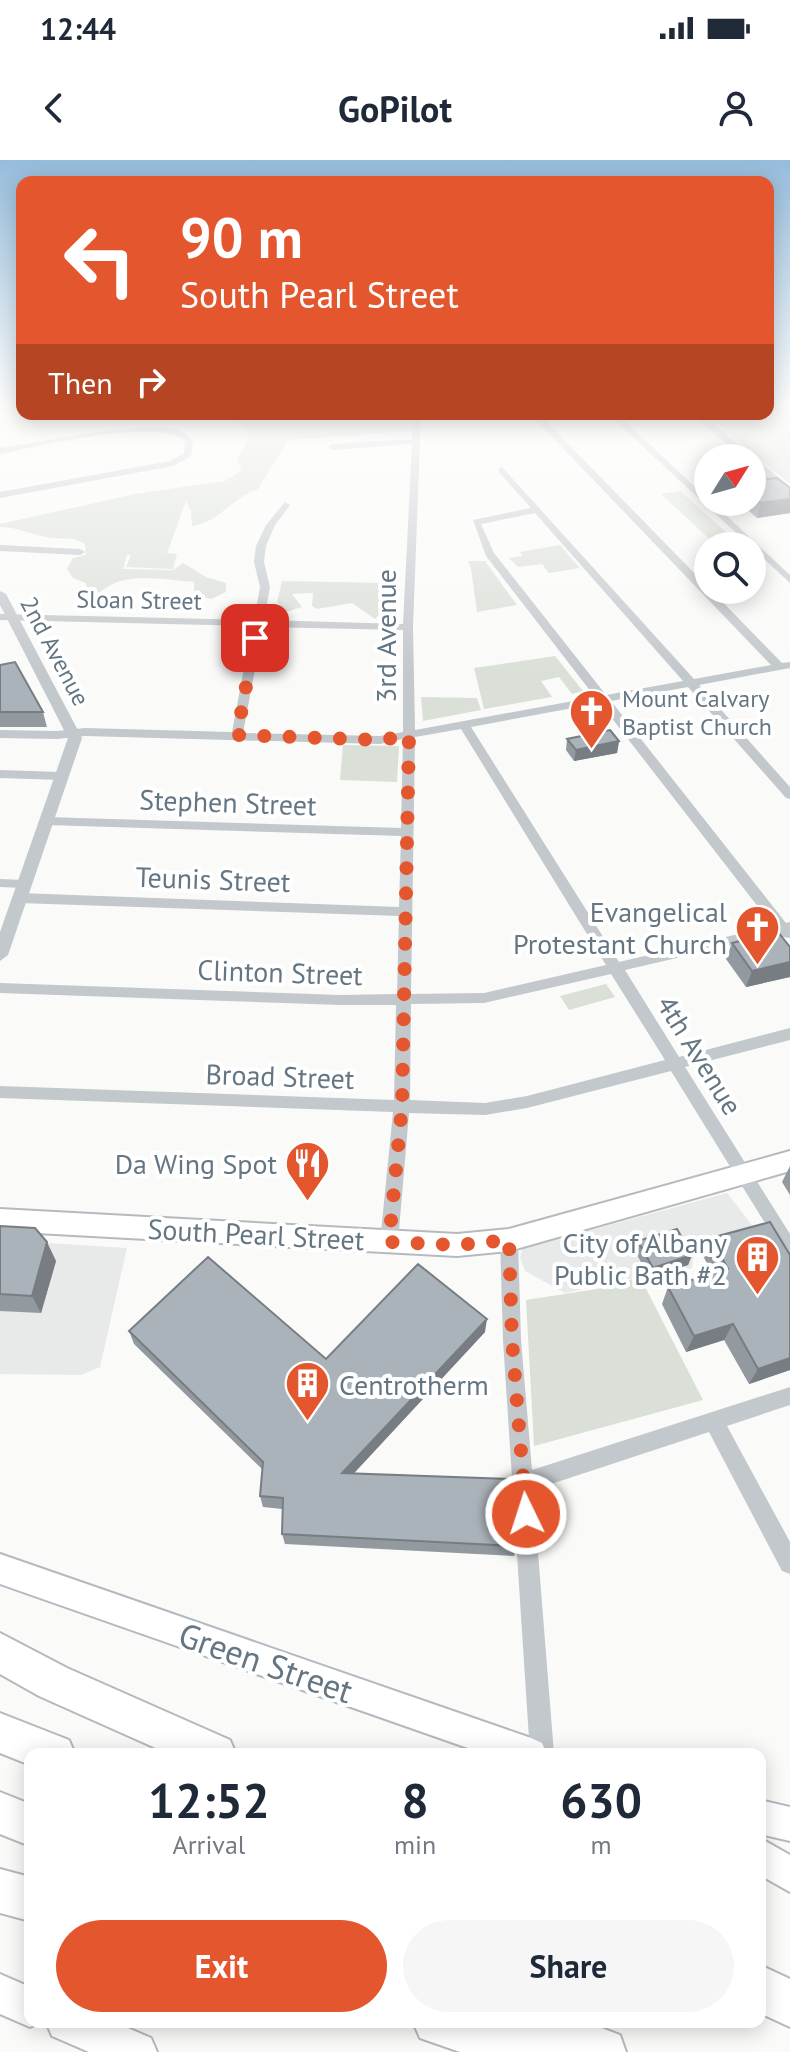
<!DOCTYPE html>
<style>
body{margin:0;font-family:"PT Sans",sans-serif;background:#f6f6f7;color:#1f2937;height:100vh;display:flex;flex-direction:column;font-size:30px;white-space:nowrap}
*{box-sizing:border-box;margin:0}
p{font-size:26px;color:#747a83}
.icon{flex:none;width:44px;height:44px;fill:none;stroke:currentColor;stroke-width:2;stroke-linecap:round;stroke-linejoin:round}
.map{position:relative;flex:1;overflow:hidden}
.panel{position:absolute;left:24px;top:1588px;width:742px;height:280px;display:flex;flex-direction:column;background:#fff;border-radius:16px;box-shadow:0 4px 20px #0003}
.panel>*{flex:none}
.banner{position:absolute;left:16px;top:16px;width:758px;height:244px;border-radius:16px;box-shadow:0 4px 20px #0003;background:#e4572e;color:#fff;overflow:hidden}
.needle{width:52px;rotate:53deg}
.fabs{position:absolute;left:694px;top:284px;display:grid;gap:16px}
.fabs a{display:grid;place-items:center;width:72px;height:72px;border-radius:50%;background:#fff;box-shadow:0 4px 20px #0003;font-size:40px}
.pin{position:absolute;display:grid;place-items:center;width:68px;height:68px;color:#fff;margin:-34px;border-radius:16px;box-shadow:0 4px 12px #0006}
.me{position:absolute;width:88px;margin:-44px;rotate:356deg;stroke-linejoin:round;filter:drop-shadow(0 0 6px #0008)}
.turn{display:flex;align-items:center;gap:28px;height:168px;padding:0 32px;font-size:36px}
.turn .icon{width:104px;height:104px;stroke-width:2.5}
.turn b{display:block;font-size:56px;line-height:68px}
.then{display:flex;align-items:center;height:76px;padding:0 32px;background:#0003;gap:16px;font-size:30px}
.eta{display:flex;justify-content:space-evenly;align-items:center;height:136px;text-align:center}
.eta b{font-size:48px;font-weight:800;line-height:56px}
.button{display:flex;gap:16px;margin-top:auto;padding:16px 32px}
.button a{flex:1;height:92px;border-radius:48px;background:#e4572e;color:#fff;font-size:32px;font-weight:800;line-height:92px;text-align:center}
.button a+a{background:#f6f6f7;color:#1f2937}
.status{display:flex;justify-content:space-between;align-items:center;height:56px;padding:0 40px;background:#fff;direction:ltr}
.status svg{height:22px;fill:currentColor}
header{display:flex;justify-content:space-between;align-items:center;height:104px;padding:0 32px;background:#fff;font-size:36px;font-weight:800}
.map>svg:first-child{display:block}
</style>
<div class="status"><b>12:44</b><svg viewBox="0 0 49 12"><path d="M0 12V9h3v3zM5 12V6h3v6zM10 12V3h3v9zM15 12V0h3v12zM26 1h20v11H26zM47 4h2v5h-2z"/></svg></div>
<header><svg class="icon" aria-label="back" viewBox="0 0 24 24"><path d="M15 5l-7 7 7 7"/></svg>GoPilot<svg class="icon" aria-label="person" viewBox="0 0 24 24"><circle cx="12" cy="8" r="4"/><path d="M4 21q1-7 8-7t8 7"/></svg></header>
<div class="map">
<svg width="790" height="1892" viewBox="0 0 790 1892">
<rect width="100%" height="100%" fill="#fafaf8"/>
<g fill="#e8e9e9">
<path d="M727,1033L755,1069L716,1079L693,1098L692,1108L647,1122L640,1117L565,1133L525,1111L520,1098L522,1089Z"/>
<path d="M0,1080L127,1088L100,1207L81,1215L0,1214Z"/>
</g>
<g fill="#dadfd7">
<path d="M768,248H790V324L705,254H768Z"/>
<path d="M214,254H351L353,257H357V254H412V271L288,280L258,329C232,337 220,362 192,366L191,351L186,341L167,393L177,394L173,409L126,407L131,395H127L123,409L173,410L183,403L206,417L226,423V432L211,439L194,435V422C161,420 122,409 96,436H89L86,423L73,418L67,409L73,398L86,395L85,384C66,374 63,381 46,377C30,374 18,367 0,367V364L135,334L225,321L242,310L237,301L250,276L237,263Z"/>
<path d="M680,331L739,384L717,386L661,334Z"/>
<path d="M560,385L580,408L549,413L542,404L518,407L509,398L522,396L520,392Z"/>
<path d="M468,401H485L517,445L477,452L471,408Z"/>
<path d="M282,421L385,423L389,444L375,459L352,443L317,449L312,446L313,433L292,434L302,447L286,452L277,442Z"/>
<path d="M555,496L583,531L572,534L559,517L541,521L552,537L484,549L474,508Z"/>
<path d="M421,537L477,538L481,550L423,561Z"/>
<path d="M343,585L399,586L397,622L340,620Z"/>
<path d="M606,824L615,837L569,850L560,836Z"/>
<path d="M640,1117L703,1240L534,1286L526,1140L597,1129Z"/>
</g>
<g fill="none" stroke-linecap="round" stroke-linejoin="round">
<defs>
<g id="secondary">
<path d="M0,1394L531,1578L542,1583L547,1594H485L0,1424Z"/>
<path d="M760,1640L790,1647V1681L760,1674Z"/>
<path d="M760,1678L790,1695V1732L760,1715Z"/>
</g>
<g id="primary">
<path d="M790,991V1011L509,1091L457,1096L0,1071V1049L457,1074L509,1069Z"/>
<path d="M0,1814L30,1827V1862H41L30,1867L0,1854Z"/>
<path d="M46,1862H114L151,1878L157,1892H89L52,1876Z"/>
</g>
<g id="motorway">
<path d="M0,1473L67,1508L230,1580L236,1594H169L39,1536L0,1514Z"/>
<path d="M0,1553L69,1580L75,1594H30V1605L0,1593Z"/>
<path d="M0,1632L30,1644V1686L0,1674Z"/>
<path d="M0,1709L30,1717V1761L0,1753Z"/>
<path d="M760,1805L790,1819V1867L760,1853Z"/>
<path d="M413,1862H586L620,1875L626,1892H460L420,1878Z"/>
</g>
</defs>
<use href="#secondary" stroke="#b3babf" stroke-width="4"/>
<use href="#primary" stroke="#b5babe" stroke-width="4"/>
<use href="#motorway" stroke="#b4b9bd" stroke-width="4"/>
<g fill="#c3c8cc" fill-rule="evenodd">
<path d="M0,248H15L0,252Z"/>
<path d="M413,254H421L413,467L415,570L595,537L486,396L473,360L531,348L499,312V308L502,307L694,519L771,505L530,254H539L782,503L790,502V508L699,525L790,627V639L786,638L688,527L611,541L786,763L790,762V778L782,777L780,774L625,810L679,897L790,868V880L685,907L790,1074V1097L784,1094L671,911L527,948L485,955L409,953L398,1082L395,1087L389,1090L383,1087L380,1082L393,952L0,938V926L394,940L396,845H340L0,833V823L340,835L397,834L399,756L19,743L12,738L19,733L399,747L401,676L47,665L41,661L47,657L401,668L403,579L380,584L85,576L57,579L0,578V570L57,571L85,568L232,572L252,466L0,460V454L254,460L260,427L254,402L256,386L266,365L285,342L290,345L275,365L266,386L264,402L270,427L264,460L403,464L412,284L332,290L328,287L332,284L412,279ZM535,353L683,521L606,535L494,393L481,364ZM263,467L403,470V572L380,576L243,573ZM600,543L773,766L619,802L471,567ZM461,569L606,805L484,833L411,834L415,577ZM611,814L665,900L527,936L485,943L410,940L411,844L484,843Z"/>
<path d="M608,254H617L708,339V342H712L790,415V423Z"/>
<path d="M152,267C167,268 185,267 193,282L191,296L173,306L0,338V332L170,301L184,293L185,282L182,278C140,260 46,285 0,294V288L97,272Z"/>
<path d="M771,313L775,316L774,318L752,322V316Z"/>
<path d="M0,385L80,389L85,392L80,395L0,391Z"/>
<path d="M0,610L62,612L68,616L62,620L0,618Z"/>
<path d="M0,719L25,720L32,724L25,728L0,727Z"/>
<path d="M509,1072L515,1075L518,1080L521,1180L532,1310L790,1227V1245L727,1266L790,1382V1414L782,1411L709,1272L533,1330L554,1594H530L503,1180L500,1080L503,1075Z"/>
</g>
<g fill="#c3c8cc" fill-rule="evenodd">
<path d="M691,254H702L790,327V335L752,306V298H743Z"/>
<path d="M0,431L6,434L82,578L8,795L0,801V772L68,578L0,445Z"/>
</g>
<use href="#secondary" fill="#fff" fill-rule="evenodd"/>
<use href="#primary" fill="#fff" fill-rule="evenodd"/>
<use href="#motorway" fill="#fff" fill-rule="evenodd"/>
</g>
<g fill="#929a9f">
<path d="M752,321L790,328V353L757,358L739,342H752Z"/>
<path d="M0,505L43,552L47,567H0Z"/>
<path d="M567,579L619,581L617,593L574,601L566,590Z"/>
<path d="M732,783L790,787V817L746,827L726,799Z"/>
<path d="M790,1006V1035L782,1022Z"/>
<path d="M0,1066L56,1101L41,1153L0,1151Z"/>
<path d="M711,1078L790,1095V1210L749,1224L724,1180L686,1192L662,1144L668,1127L713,1114L703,1096Z"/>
<path d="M638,1081L692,1095L688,1105L649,1117L635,1091Z"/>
<path d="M129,1171L326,1199L485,1172L354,1313L517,1386L514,1396L285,1384L282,1374V1349L263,1347L260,1336L263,1310L134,1184Z"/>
</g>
<g fill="#777d82">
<path d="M790,339V353L757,358L761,343Z"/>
<path d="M619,581L617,593L574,601L576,590Z"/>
<path d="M790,802V817L746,827L752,811Z"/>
<path d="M47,1082L56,1101L41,1153L32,1136Z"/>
<path d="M692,1095L688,1105L649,1117L653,1108Z"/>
<path d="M487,1159L485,1172L344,1324L342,1313Z"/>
<path d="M733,1164L724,1180L686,1192L694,1176Z"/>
<path d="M790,1198V1210L749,1224L758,1209Z"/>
</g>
<g fill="#aab3b9" stroke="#777d82" stroke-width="2">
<path d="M777,318L790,328V339L761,343L752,335V321Z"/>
<path d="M15,502L43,552H0V505Z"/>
<path d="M610,570L619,581L576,590L567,579Z"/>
<path d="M778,772L790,787V802L752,811L732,783Z"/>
<path d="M770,1062L790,1095V1198L758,1209L733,1164L694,1176L668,1127L728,1109L711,1078Z"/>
<path d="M0,1066L35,1068L47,1082L32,1136L0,1134Z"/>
<path d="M677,1069L692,1095L653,1108L638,1081Z"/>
<path d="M208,1097L326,1199L418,1104L487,1159L342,1313L512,1319L517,1386L282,1374L283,1338L260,1336L263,1302L129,1171Z"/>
</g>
<linearGradient id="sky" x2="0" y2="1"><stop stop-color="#96bcdc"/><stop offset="0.48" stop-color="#fdfdfc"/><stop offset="1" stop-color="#fdfdfc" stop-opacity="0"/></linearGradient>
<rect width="790" height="513" fill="url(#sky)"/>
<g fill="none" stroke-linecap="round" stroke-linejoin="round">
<path stroke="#e4572e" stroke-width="14" stroke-dasharray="0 25.2" d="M255,478L237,575L380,580L409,576L402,946L389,1082L457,1085L509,1080L512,1180L526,1354"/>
</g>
<defs>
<symbol id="church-pin" viewBox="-11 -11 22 30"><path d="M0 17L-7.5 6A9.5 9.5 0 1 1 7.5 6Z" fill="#e4572e" stroke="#fff"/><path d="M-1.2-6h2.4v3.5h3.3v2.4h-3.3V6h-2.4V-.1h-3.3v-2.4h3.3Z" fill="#fff"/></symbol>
<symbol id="restaurant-pin" viewBox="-11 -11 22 30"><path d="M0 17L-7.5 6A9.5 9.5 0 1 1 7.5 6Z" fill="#e4572e" stroke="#fff"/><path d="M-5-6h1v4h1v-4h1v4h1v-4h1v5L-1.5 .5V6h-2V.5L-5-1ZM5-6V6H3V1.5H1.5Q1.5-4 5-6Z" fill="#fff"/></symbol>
<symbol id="building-pin" viewBox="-11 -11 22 30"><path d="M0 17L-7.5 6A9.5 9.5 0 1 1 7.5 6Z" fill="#e4572e" stroke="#fff"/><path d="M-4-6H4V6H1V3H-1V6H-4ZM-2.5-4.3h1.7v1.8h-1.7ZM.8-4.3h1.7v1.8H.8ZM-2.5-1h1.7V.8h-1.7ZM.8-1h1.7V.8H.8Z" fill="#fff"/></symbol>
</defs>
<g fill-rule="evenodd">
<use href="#church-pin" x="566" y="526" width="51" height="69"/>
<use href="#church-pin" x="732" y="742" width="51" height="69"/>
<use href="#restaurant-pin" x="282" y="978" width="51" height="69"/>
<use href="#building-pin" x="732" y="1072" width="51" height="69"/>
<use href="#building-pin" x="282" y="1198" width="51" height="69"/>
</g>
<g text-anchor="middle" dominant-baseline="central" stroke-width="8" stroke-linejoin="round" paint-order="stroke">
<g font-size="24" fill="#657683" stroke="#fff">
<text transform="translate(139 440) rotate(1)">Sloan Street</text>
<text transform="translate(55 491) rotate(62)">2nd Avenue</text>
</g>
<g font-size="24" fill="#657683" stroke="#fff" text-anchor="start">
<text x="622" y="538">Mount Calvary<tspan x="622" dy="28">Baptist Church</tspan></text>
</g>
<g font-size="28" fill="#657683" stroke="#fff">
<text transform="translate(385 476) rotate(-90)">3rd Avenue</text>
<text transform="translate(228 642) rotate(2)">Stephen Street</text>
<text transform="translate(213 719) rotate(2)">Teunis Street</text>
<text transform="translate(280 812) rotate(2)">Clinton Street</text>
<text transform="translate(700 895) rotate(58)">4th Avenue</text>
<text transform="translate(280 916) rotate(2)">Broad Street</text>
<text transform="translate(256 1074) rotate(3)">South Pearl Street</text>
</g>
<g font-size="28" fill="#657683" stroke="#fff" text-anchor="end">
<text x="727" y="751">Evangelical<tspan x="727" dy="32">Protestant Church</tspan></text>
<text x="277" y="1003">Da Wing Spot</text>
<text x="727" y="1082">City of Albany<tspan x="727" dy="32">Public Bath #2</tspan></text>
<text x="339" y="1224" text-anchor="start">Centrotherm</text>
</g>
<g font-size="34" fill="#657683" stroke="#fff">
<text transform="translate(266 1502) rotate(19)">Green Street</text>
</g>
</g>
</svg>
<div class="fabs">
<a><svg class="needle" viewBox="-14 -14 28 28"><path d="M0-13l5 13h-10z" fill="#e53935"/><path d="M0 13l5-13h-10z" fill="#747a83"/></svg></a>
<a><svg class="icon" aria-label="search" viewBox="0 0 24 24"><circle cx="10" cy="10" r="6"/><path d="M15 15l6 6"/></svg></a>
</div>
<div class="pin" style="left:255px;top:478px;background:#d93025"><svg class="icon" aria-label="arrive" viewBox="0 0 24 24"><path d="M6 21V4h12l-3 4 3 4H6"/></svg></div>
<svg class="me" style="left:526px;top:1354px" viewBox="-20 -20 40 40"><circle r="17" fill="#e4572e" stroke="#fff" stroke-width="3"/><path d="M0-11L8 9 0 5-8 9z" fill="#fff"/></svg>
<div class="banner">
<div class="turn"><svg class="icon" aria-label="left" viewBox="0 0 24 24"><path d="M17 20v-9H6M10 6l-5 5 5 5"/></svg><div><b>90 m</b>South Pearl Street</div></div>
<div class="then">Then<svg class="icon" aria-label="right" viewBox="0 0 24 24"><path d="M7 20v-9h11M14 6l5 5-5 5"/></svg></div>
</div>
<section class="panel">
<div class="eta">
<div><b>12:52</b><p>Arrival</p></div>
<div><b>8</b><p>min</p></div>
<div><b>630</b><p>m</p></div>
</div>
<div class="button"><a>Exit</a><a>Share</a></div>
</section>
</div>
